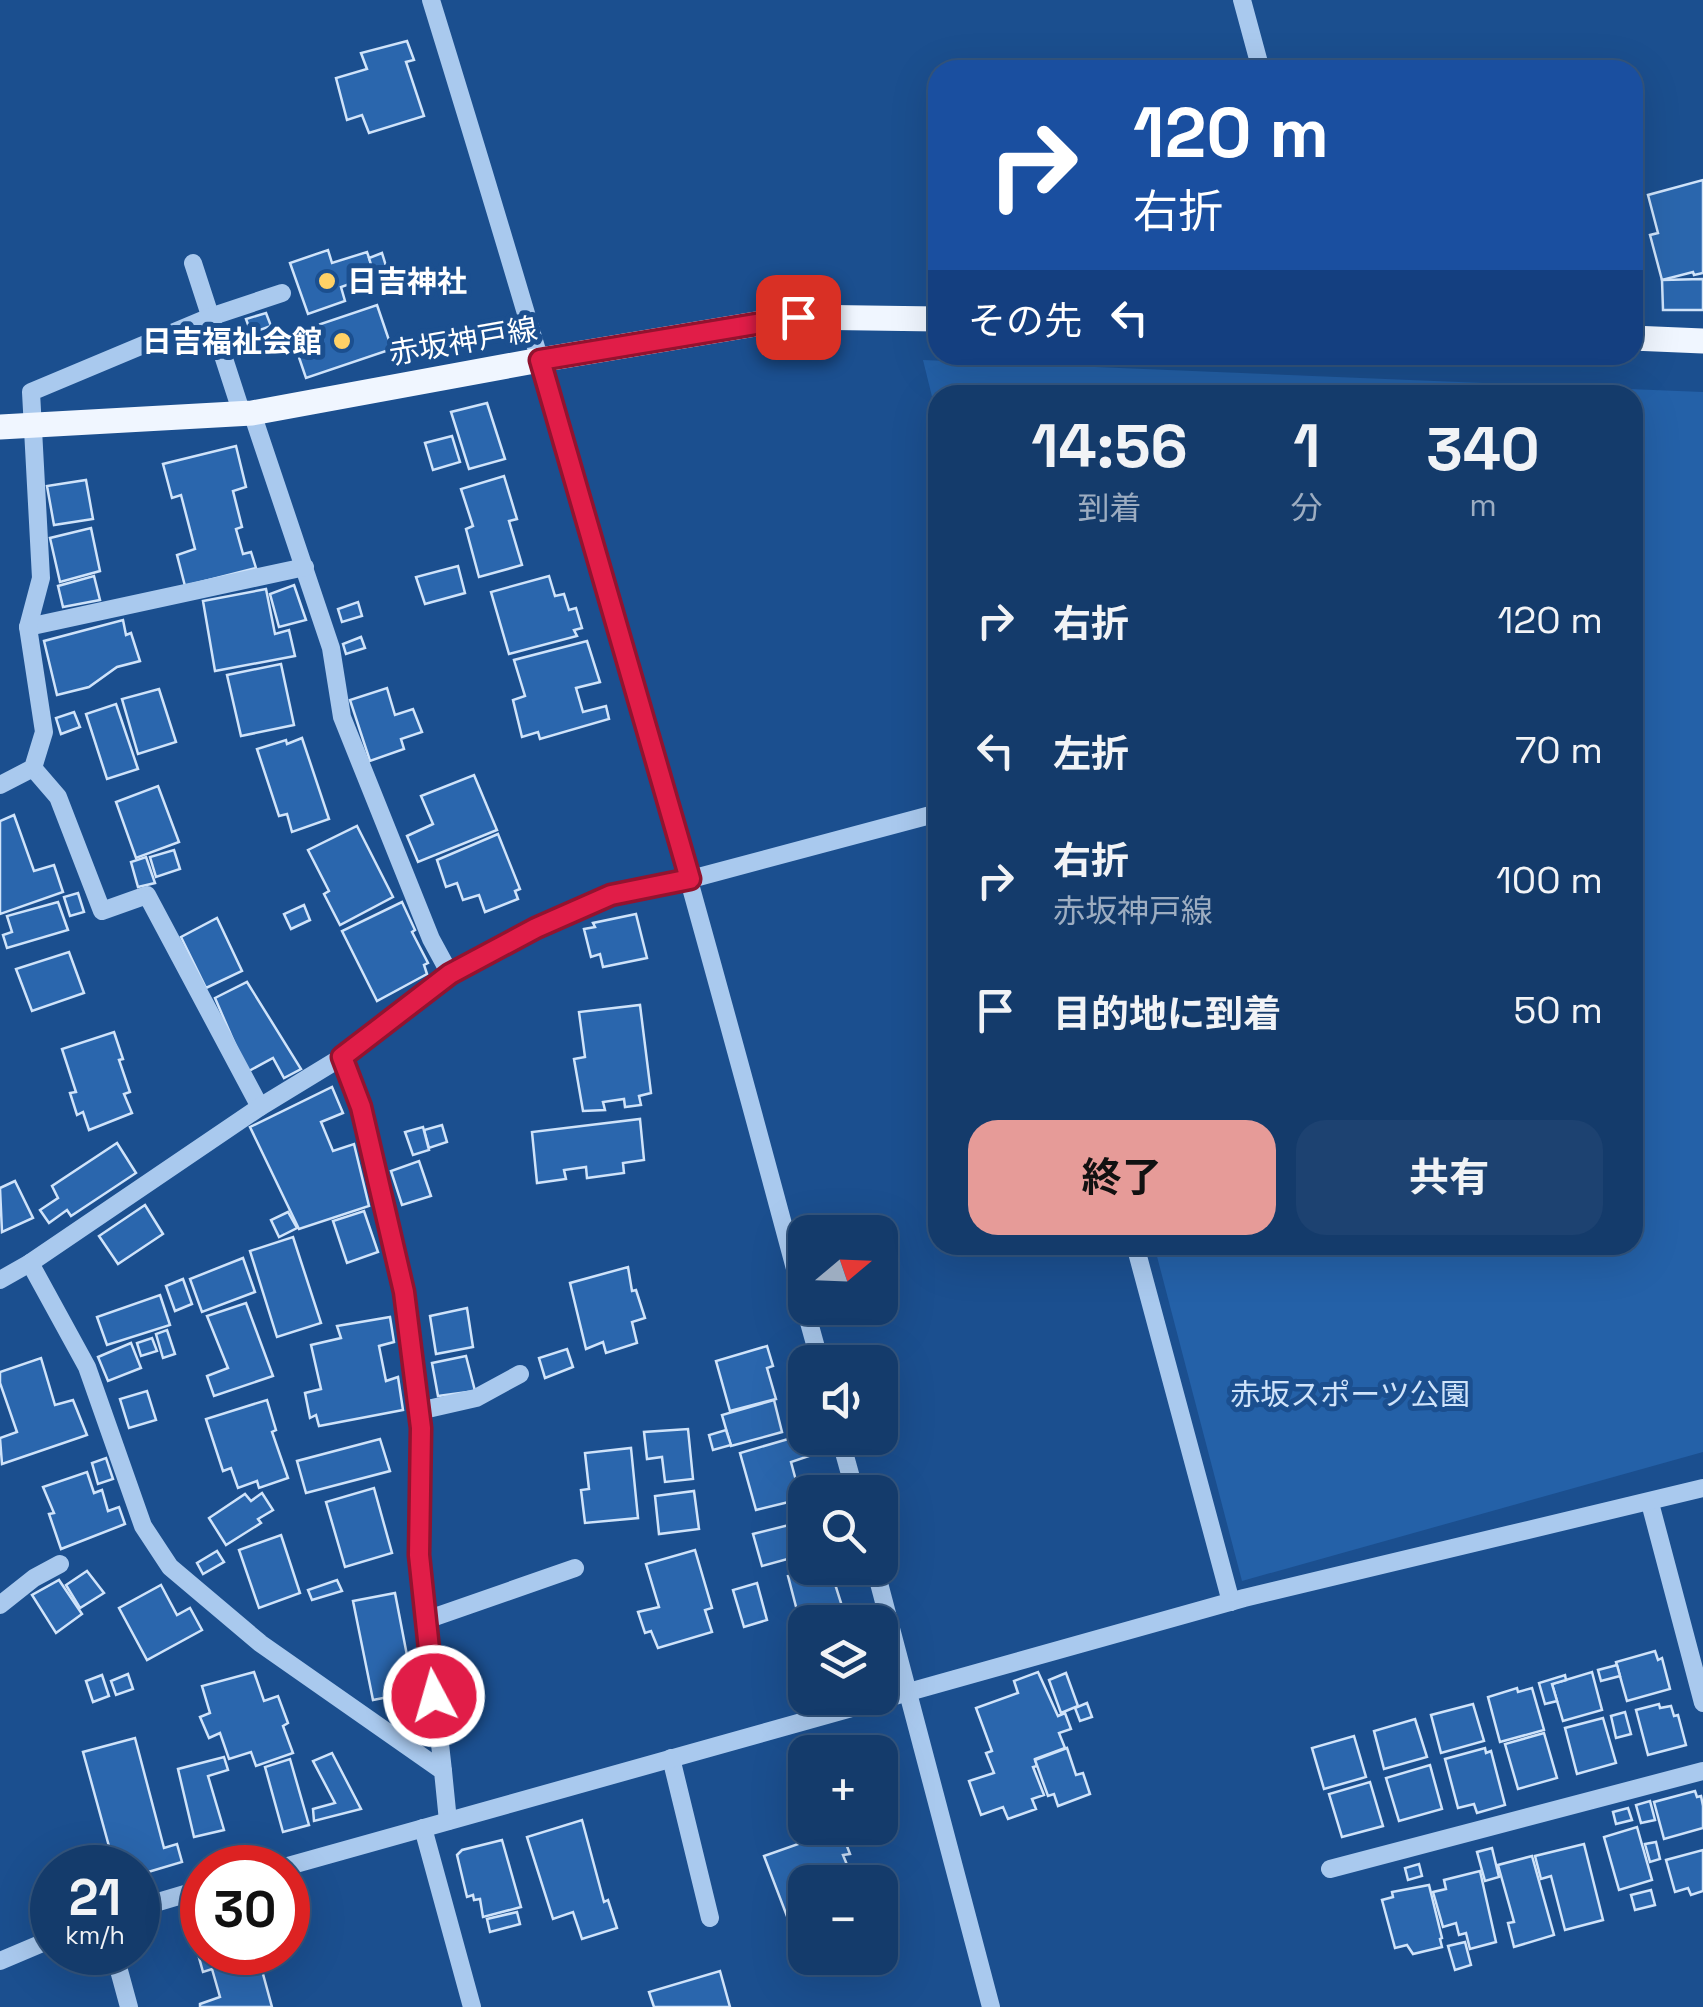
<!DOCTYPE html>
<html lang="ja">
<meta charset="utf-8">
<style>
body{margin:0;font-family:"Space Grotesk","Noto Sans JP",sans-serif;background:#1d4271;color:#f1f3f6;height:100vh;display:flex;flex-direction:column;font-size:38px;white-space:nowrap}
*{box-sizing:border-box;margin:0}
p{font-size:32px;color:#9dadc1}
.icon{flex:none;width:55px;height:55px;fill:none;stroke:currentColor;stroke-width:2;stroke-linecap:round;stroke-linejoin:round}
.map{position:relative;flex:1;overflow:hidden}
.details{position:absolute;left:928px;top:385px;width:715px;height:870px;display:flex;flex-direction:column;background:#143b6b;border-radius:30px;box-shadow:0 10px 40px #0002,0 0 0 2px #33557e}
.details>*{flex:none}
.top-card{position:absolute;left:928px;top:60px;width:715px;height:305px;border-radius:30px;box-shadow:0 10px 40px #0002,0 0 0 2px #33557e;background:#1a4fa0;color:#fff;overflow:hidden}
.needle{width:65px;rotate:71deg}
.buttons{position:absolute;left:788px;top:1215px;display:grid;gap:20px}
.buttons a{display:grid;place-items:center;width:110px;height:110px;border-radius:20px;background:#143b6b;box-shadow:0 10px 40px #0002,0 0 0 2px #33557e;font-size:50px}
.speed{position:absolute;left:30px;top:1845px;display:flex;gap:20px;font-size:50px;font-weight:700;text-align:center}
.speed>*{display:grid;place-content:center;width:130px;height:130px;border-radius:50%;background:#143b6b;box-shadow:0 10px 40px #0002,0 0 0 2px #33557e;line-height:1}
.speed small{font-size:25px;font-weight:400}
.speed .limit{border:15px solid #d22;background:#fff;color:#111}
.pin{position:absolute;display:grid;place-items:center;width:85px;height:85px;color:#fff;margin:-42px;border-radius:20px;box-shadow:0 5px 15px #0006}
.me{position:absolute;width:110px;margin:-55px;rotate:354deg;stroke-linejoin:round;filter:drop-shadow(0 0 8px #0008)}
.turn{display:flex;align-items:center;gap:35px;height:210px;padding:0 40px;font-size:45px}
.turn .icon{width:130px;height:130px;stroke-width:2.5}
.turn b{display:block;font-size:70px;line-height:85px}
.then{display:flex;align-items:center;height:95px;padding:0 40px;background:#0003;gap:20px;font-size:38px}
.eta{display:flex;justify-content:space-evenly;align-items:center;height:170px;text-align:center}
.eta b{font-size:60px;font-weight:700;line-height:70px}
.action{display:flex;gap:20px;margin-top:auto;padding:20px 40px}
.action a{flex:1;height:115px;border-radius:30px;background:#e69b98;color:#111;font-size:40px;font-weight:700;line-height:115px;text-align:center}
.action a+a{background:#1d4271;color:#f1f3f6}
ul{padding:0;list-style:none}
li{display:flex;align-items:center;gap:30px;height:130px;padding:0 40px}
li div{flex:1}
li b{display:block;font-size:38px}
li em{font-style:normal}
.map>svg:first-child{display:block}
</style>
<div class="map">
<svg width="1703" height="2007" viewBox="0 0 1703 2007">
<rect width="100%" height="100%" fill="#1b4f8f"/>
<path fill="#2461a8" d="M923,360L1703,392V1452L1242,1581L1154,1245H1632V395H938L937,417Z"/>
<g fill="#2a66ad" stroke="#cfe3fa" stroke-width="2.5">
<path d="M407,41L414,60L406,62L424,116L369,133L362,115L347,120L336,78L367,69L361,53Z"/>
<path d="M1703,180V273L1694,275L1693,272L1662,280L1650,235L1658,233L1648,195Z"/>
<path d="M328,250L332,263L367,252L375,275L341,287L345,301L308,314L290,263Z"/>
<path d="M382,253L386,266L373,271L369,258Z"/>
<path d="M1703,279V310H1663L1662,280Z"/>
<path d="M377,305L392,349L306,378L291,334Z"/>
<path d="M266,313L271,326L251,333L246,319Z"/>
<path d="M487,403L505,459L469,469L451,412Z"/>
<path d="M452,436L460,462L433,470L425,443Z"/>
<path d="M236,446L246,487L233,491L242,527L236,529L243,554L251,552L256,568L185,586L177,555L195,549L181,495L172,498L163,464Z"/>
<path d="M504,476L517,519L509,521L522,565L479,577L466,529L473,526L461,489Z"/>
<path d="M86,480L93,519L54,525L47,486Z"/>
<path d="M91,528L100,571L60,582L50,538Z"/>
<path d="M458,566L465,593L425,604L416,577Z"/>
<path d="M94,576L100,600L63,607L58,586Z"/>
<path d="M549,576L555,596L564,594L569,610L576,608L582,628L574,630L577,636L509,654L491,592Z"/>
<path d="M294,585L306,620L279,627L270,594Z"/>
<path d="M266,589L275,634L289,630L295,656L215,671L203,601Z"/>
<path d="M358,602L362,616L342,622L338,609Z"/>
<path d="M123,620L126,635L131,633L140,661L117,667L89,687L57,695L44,641Z"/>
<path d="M361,637L365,648L346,654L343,644Z"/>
<path d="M587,641L600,682L576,688L583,712L606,706L609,719L540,739L538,732L522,737L513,700L525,696L514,660Z"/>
<path d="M281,664L294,725L241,736L227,675Z"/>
<path d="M387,688L395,715L413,709L422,732L401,739L404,749L370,761L350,700Z"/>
<path d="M159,689L176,742L138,754L122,699Z"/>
<path d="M116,704L138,769L107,779L86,714Z"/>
<path d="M74,712L80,727L61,734L56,718Z"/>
<path d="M302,738L329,819L292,832L287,814L279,816L257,749L286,740L287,744Z"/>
<path d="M474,775L497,830L418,862L407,836L433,824L421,796Z"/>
<path d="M158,786L179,842L136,858L116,802Z"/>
<path d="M14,815L34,871L54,865L63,892L0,914V821Z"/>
<path d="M357,826L393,897L340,925L324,894L329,891L308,850Z"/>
<path d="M498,834L520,889L515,891L518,899L485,912L479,895L463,900L457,883L446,887L437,860Z"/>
<path d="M174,850L180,869L156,877L150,857Z"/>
<path d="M146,857L155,883L138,887L131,862Z"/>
<path d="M78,893L84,912L70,916L64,897Z"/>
<path d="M58,902L68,930L7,948L3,935L12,932L7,916Z"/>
<path d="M402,902L415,930L412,932L428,963L424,965L427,974L377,1001L342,931Z"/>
<path d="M304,905L310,920L291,929L284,914Z"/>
<path d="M636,914L647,958L603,967L600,954L591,957L584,929L595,927L593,923Z"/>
<path d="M217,918L242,971L206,988L181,937Z"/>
<path d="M69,952L84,993L32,1011L16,969Z"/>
<path d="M247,982L301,1069L284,1078L273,1058L247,1072L215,998Z"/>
<path d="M640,1005L651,1093L639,1096L641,1105L625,1107L624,1099L603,1102L605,1110L583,1111L574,1059L585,1057L579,1012Z"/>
<path d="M114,1032L123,1059L119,1060L130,1092L124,1094L132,1113L89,1130L83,1112L77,1115L70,1093L76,1092L62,1049Z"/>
<path d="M332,1087L343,1113L321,1122L333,1151L354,1144L369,1206L299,1229L250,1127Z"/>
<path d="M640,1119L644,1160L623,1163L624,1173L587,1178L586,1167L564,1170L566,1179L537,1183L532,1132Z"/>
<path d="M442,1125L447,1142L429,1148L424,1130Z"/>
<path d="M423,1127L429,1150L413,1155L405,1132Z"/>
<path d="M117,1143L136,1173L71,1216L67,1210L49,1223L40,1210L58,1198L52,1186Z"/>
<path d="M419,1161L431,1196L402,1205L391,1171Z"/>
<path d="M15,1181L33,1218L2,1232L0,1188Z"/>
<path d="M145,1205L163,1234L118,1264L99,1236Z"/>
<path d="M364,1211L378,1252L347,1263L333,1221Z"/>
<path d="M288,1212L297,1228L279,1237L271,1220Z"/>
<path d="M293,1237L321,1323L277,1337L250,1251Z"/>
<path d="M243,1258L255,1292L202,1312L190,1279Z"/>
<path d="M628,1267L632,1291L636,1290L645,1318L632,1322L637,1343L606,1353L603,1342L586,1349L570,1283Z"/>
<path d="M183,1279L192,1304L175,1311L166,1286Z"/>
<path d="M160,1295L170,1325L107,1345L97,1317Z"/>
<path d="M246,1303L273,1376L214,1396L207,1376L228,1368L207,1316Z"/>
<path d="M467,1308L473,1347L436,1354L430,1316Z"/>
<path d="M390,1317L394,1342L379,1346L386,1381L398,1377L403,1410L319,1426L316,1415L310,1418L305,1393L321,1389L311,1345L341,1338L337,1326Z"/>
<path d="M167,1330L175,1354L163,1358L156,1334Z"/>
<path d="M152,1338L157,1351L141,1356L137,1343Z"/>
<path d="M131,1343L141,1368L108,1381L98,1357Z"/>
<path d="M767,1346L773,1366L767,1368L776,1399L730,1411L716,1361Z"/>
<path d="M567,1349L573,1367L545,1378L539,1358Z"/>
<path d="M466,1356L475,1391L438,1396L432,1363Z"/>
<path d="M41,1358L55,1405L73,1400L87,1435L2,1464L0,1438L17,1432L0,1383V1372Z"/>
<path d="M147,1391L156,1420L129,1428L120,1399Z"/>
<path d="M267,1400L276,1430L272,1432L288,1478L259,1488L257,1481L238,1488L231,1468L223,1471L206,1419Z"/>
<path d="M774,1400L782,1432L731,1446L722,1415Z"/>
<path d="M688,1429L693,1479L665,1482L662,1457L647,1459L644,1432Z"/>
<path d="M726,1430L731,1445L713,1450L709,1435Z"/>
<path d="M802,1435L809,1456L791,1462L801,1499L756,1510L740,1453Z"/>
<path d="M380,1439L390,1471L306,1493L297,1461Z"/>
<path d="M631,1448L638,1518L585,1523L581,1490L589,1489L585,1453Z"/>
<path d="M106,1458L113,1479L98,1484L92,1463Z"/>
<path d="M87,1472L94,1493L102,1490L108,1511L119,1507L125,1524L61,1549L49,1514L54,1513L43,1487Z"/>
<path d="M374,1488L392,1553L345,1567L326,1502Z"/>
<path d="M694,1491L699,1529L659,1534L655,1496Z"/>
<path d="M262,1493L273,1510L258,1519L261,1523L226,1545L209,1518L245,1494L251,1501Z"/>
<path d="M805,1521V1564L802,1555L762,1566L753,1534Z"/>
<path d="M281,1535L300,1593L259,1608L239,1550Z"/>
<path d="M695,1550L712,1608L705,1610L712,1632L658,1648L651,1631L645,1633L638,1612L659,1607L646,1564Z"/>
<path d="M217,1551L224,1562L203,1574L197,1563Z"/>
<path d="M813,1568H830L847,1622H805V1641L788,1576Z"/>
<path d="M87,1571L104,1593L80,1608L66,1585Z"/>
<path d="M59,1580L82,1614L56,1633L32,1595Z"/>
<path d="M337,1580L342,1591L312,1600L308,1590Z"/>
<path d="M757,1583L767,1620L744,1627L733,1590Z"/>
<path d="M161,1585L177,1615L190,1608L202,1630L147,1660L119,1608Z"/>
<path d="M395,1593L414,1692L373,1700L353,1601Z"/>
<path d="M1655,1651L1658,1660L1662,1658L1670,1689L1627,1701L1616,1662Z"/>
<path d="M1617,1665L1620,1676L1601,1681L1598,1670Z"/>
<path d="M254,1672L264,1701L278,1696L288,1723L283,1726L293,1753L256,1766L251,1752L229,1759L220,1733L209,1738L200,1717L210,1713L202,1686Z"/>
<path d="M1038,1672L1058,1716L1065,1713L1071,1729L1059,1733L1065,1748L1035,1759L1037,1766L1033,1767L1044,1795L1032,1799L1036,1809L1008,1819L1003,1807L981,1815L969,1781L994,1773L986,1753L992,1751L976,1708L1018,1693L1014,1681Z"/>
<path d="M1592,1672L1602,1710L1563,1721L1552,1684Z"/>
<path d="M1066,1673L1078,1706L1061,1713L1049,1680Z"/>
<path d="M128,1674L133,1689L116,1695L111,1681Z"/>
<path d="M102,1675L109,1696L93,1702L86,1681Z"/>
<path d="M1565,1675L1566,1680L1552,1684L1557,1701L1545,1704L1539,1683Z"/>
<path d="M1517,1688L1518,1692L1532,1688L1544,1730L1500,1742L1488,1697Z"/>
<path d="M1087,1703L1092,1717L1080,1721L1075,1708Z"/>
<path d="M1473,1704L1484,1741L1441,1753L1431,1715Z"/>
<path d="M1659,1704L1660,1708L1671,1706L1674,1716L1678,1715L1686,1745L1648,1755L1636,1710Z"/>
<path d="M1625,1712L1631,1734L1616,1738L1611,1716Z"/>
<path d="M1603,1718L1616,1763L1577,1774L1565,1728Z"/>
<path d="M1415,1719L1427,1757L1384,1769L1374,1731Z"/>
<path d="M1544,1733L1557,1778L1518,1789L1505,1744Z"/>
<path d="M1354,1736L1366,1777L1324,1789L1312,1748Z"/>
<path d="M135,1738L164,1848L177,1844L182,1862L138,1875V1868H115L83,1752Z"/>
<path d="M1067,1748L1076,1775L1083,1773L1090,1794L1058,1806L1054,1794L1048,1796L1035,1760Z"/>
<path d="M1485,1748L1486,1753L1491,1751L1505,1805L1477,1813L1474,1804L1458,1808L1445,1759Z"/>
<path d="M332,1753L361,1809L314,1821L313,1809L335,1803L313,1761Z"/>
<path d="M224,1757L228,1770L208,1776L224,1830L194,1837L178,1769Z"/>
<path d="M290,1759L309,1825L283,1832L265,1767Z"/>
<path d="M1430,1765L1442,1809L1399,1821L1386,1778Z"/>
<path d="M1370,1782L1383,1826L1342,1837L1329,1794Z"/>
<path d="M1695,1791L1697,1797L1701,1796L1703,1806V1828L1664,1839L1654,1802Z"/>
<path d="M1650,1801L1655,1820L1641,1823L1636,1805Z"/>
<path d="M1628,1808L1632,1820L1616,1824L1613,1812Z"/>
<path d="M582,1820L604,1902L608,1900L617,1928L582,1939L573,1912L553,1919L527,1837Z"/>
<path d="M1637,1827L1652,1880L1619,1890L1604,1837Z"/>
<path d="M829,1828H840L850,1854L843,1855L854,1882H805V1928L793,1932L764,1856L804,1842L803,1838Z"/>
<path d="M502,1840L521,1907L483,1917L480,1899L474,1900L473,1895L467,1897L457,1855L462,1850Z"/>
<path d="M1656,1842L1660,1859L1650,1862L1645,1844Z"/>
<path d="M1584,1844L1603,1920L1565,1930L1551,1876L1541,1879L1535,1856Z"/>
<path d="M1492,1848L1499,1877L1485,1881L1477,1852Z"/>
<path d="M1703,1850V1891L1691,1895L1688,1888L1675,1892L1666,1860Z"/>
<path d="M1532,1856L1554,1935L1514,1947L1508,1923L1514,1922L1498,1865Z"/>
<path d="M1419,1864L1422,1876L1408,1880L1405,1868Z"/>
<path d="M1480,1871L1496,1942L1470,1949L1466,1933L1459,1935L1456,1923L1443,1927L1433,1892L1446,1889L1444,1880Z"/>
<path d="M1429,1885L1442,1938L1440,1939L1442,1947L1413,1954L1407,1945L1395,1948L1382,1900L1393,1897L1392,1892Z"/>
<path d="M1651,1890L1655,1905L1635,1910L1631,1895Z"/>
<path d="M517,1912L520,1924L490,1932L487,1919Z"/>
<path d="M202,1933V1952H257L272,2007H200V2004L220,1997L212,1969L203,1972L193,1936Z"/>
<path d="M805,1935V1958H866L830,1971L829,1965L808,1974L795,1939Z"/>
<path d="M1465,1942L1471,1965L1455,1970L1448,1946Z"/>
<path d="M720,1971L730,2007H654L649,1992Z"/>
</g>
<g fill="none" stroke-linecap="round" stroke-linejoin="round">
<g stroke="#a9c9ee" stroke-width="18">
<path d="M431,0C565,433 688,868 805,1306"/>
<path d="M1242,0L1261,70"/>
<path d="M193,263L242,414"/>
<path d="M252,413L331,648L342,717L431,939L450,974"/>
<path d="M28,627L305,567"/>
<path d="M33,768L58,797L102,911L147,895L260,1107"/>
<path d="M0,785L33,768L44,732L28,627L41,578L31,392L210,317L282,293"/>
<path d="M342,1057L361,1107L404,1293L421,1429L419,1555L443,1771"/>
<path d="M1135,1245L1231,1602"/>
<path d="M30,1263L87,1367L143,1526L170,1567L260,1643L443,1771L448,1821"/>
<path d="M0,1280L30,1263L260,1107L342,1057L450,974L536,928L611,895L691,879L938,813"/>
<path d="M805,1308L820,1362"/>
<path d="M419,1411L476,1398L520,1374"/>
<path d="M840,1438L855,1492"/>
<path d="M1650,1503L1703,1703"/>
<path d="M875,1568L991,2007"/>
<path d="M0,1605L34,1578L60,1564"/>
<path d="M426,1620L575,1568"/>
<path d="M671,1758L710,1918"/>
<path d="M423,1828L472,2007"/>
<path d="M281,1868L1244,1598L1703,1488"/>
<path d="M1330,1869L1703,1771"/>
<path d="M138,1908L202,1889"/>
<path d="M114,1952L129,2007"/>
<path d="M0,1961L52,1939"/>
</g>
<g stroke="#f0f6ff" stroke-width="25">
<path d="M1632,338L1703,341"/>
<path d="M0,427L252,413L540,360L798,317L938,319"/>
</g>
</g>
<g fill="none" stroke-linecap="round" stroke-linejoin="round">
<defs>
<path id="route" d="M434,1696L419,1555L421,1428L404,1292L361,1107L342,1057L450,974L536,928L611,895L690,879L540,360L798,317"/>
</defs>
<use href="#route" stroke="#92132f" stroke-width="25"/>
<use href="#route" stroke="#e11d48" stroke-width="18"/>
</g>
<g fill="#ffd166" stroke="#1b4f8f" stroke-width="4">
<circle cx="327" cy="281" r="10"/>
<circle cx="342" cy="341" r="10"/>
</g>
<g text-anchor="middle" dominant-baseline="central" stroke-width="10" stroke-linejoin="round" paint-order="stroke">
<g font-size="30" font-weight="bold" fill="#fff" stroke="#1b4f8f" text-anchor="start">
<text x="347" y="281">日吉神社</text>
<text x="322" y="341" text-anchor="end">日吉福祉会館</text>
</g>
<g font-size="30" fill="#fff" stroke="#1b4f8f">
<text transform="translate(463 341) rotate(-10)">赤坂神戸線</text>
</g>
<g font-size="30" fill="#cfe3fa" stroke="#1b4f8f">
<text x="1350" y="1394">赤坂スポーツ公園</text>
</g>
</g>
</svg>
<div class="buttons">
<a><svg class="needle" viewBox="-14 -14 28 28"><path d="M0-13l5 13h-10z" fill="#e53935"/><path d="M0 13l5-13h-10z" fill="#9dadc1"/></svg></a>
<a><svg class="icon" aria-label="sound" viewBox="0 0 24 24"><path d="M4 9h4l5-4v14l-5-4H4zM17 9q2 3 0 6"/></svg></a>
<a><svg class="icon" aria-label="search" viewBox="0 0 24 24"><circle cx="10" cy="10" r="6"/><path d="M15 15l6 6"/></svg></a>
<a><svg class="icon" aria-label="layers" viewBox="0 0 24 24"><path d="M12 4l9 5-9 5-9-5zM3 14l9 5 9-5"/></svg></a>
<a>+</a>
<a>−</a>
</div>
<div class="speed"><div>21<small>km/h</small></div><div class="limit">30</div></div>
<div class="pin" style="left:798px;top:317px;background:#d93025"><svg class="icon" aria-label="arrive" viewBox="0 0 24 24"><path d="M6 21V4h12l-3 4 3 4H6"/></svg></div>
<svg class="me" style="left:434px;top:1696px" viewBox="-20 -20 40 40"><circle r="17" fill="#e11d48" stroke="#fff" stroke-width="3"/><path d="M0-11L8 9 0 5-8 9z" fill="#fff"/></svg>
<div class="top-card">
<div class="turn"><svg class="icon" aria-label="right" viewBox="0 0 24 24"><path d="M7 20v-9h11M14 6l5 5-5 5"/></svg><div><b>120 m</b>右折</div></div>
<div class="then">その先<svg class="icon" aria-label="left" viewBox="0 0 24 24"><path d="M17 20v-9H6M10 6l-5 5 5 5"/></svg></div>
</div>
<section class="details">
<div class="eta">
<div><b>14:56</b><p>到着</p></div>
<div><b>1</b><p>分</p></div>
<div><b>340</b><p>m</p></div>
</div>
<ul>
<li><svg class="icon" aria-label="right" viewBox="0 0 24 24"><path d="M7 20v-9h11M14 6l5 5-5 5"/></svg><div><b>右折</b></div><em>120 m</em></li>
<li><svg class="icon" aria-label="left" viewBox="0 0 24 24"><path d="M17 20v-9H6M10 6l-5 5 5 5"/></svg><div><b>左折</b></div><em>70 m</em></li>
<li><svg class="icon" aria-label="right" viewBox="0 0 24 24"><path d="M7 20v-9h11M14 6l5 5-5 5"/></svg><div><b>右折</b><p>赤坂神戸線</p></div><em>100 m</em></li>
<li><svg class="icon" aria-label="arrive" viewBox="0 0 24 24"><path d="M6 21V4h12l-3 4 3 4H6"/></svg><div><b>目的地に到着</b></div><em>50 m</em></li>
</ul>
<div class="action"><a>終了</a><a>共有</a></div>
</section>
</div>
